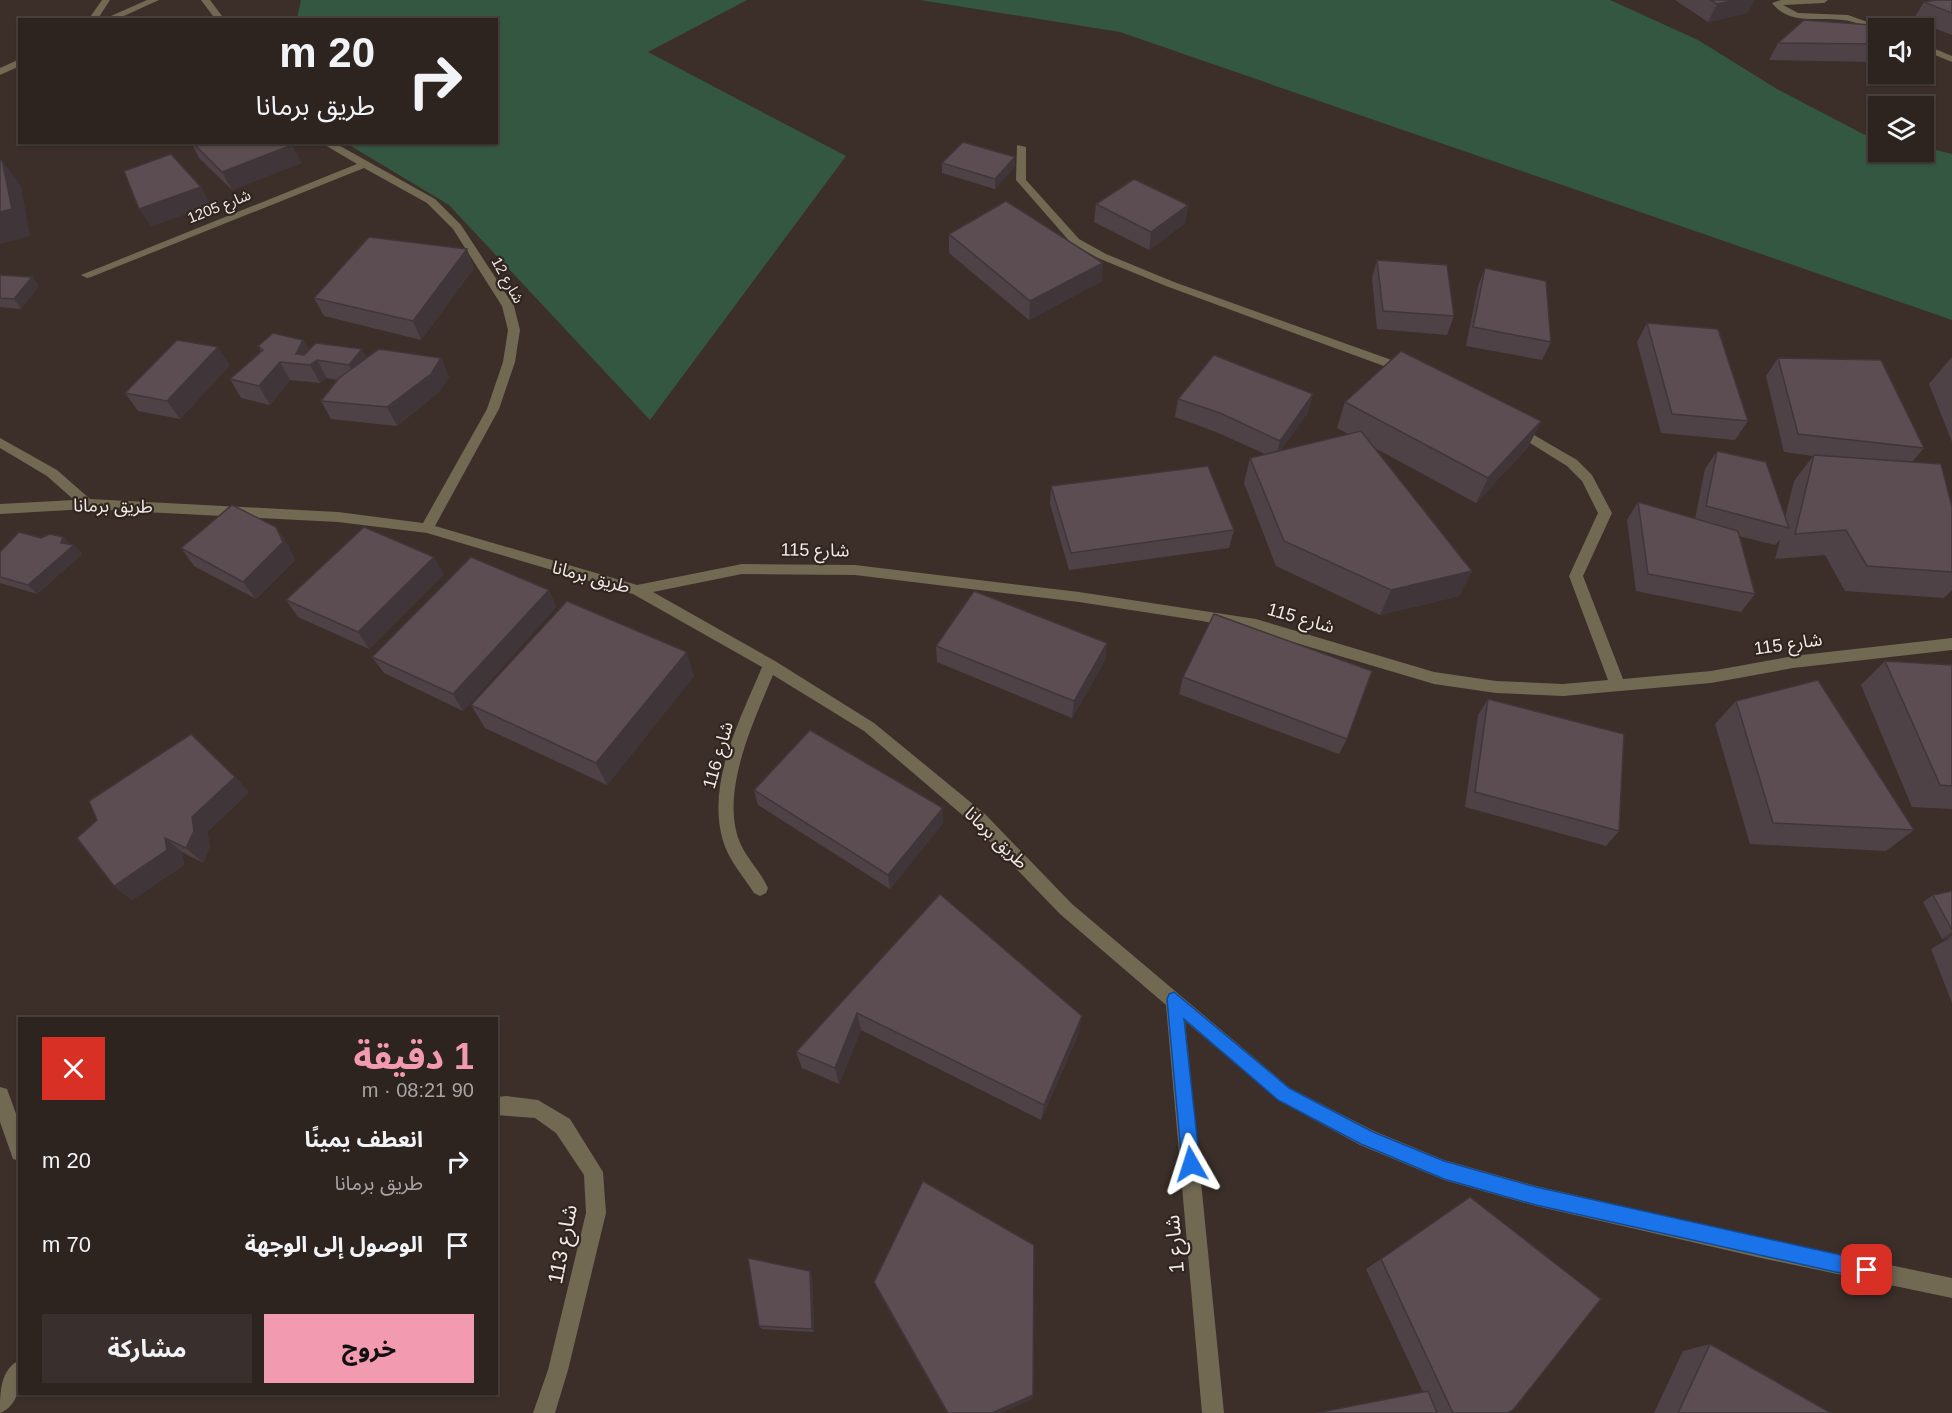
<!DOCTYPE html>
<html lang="ar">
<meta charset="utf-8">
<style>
body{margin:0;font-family:Helvetica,"Noto Sans Arabic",sans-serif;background:#392f2c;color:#f1f3f6;direction:rtl;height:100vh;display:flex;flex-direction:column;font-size:22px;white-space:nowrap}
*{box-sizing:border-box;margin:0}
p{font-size:20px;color:#a7a4a4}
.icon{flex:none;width:33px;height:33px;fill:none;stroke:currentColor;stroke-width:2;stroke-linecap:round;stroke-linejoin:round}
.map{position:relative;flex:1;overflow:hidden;direction:ltr}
.side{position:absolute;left:18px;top:1017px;width:480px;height:378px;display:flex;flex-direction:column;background:#2d231f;border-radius:0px;box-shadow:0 2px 4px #0004,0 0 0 2px #48403d;direction:rtl}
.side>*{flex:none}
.hud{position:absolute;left:18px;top:18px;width:480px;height:126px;border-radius:0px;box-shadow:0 2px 4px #0004,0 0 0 2px #48403d;direction:rtl;background:#2d231f;color:#f1f3f6;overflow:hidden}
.buttons{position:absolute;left:1868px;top:18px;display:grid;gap:12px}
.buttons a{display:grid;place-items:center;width:66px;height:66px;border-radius:0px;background:#2d231f;box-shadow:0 2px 4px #0004,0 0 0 2px #48403d;font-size:30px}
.pin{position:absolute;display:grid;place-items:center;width:51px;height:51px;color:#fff;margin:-26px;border-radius:12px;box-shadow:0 3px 9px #0006}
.me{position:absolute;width:66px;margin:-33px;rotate:354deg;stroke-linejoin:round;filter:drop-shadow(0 0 4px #0008)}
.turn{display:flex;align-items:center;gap:21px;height:126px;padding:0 24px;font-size:27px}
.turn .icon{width:78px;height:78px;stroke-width:2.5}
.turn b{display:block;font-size:42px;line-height:51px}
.round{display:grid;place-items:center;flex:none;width:63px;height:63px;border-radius:0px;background:#392f2c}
.overview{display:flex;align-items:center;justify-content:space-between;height:102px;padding:0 24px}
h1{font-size:36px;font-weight:700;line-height:45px;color:#f29aaf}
.button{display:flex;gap:12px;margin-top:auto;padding:12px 24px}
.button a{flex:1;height:69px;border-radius:0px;background:#f29aaf;color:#111;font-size:24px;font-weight:700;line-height:69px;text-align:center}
.button a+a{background:#392f2c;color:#f1f3f6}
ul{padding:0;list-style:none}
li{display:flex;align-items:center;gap:18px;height:84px;padding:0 24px}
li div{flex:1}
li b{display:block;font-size:22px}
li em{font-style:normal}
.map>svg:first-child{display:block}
</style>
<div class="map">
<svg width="1952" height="1413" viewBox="0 0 1952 1413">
<rect width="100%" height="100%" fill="#3c2f29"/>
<g fill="#345742">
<path d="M301,0H747L648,52L846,156L650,420L449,205L346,143L496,142V20L297,19Z"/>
<path d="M920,0H1610L1698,40L1777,89L1863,134L1878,138V152H1923V147L1952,154V320L1120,32Z"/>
</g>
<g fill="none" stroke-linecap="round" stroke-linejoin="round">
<g fill="#726953" fill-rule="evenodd">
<path d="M102,0H110L97,20H88Z"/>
<path d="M147,0H159L115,20H102Z"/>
<path d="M201,0H210L225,20H216Z"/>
<path d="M1781,0H1828L1824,3L1783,5L1798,13L1848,15L1884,28L1878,30C1866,27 1854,21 1842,20C1817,16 1790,26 1772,3Z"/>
<path d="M1923,44L1952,56V62L1923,50Z"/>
<path d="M20,59V66L0,75V68Z"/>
<path d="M320,142H333L435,199L461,225L514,306L520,330L515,362L499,409L435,526L637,585L742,564L855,565L1079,592L1256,619L1434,672L1496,681L1563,684L1608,680L1569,576L1598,513L1582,481L1567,466L1511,431L1509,428L1515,424L1577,460L1592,475L1612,513L1583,576L1623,679L1711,671L1793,656L1952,638V650L1793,668L1711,683L1563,696L1496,693L1434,684L1256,631L1202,621L1079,602L855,575L742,574L653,592L775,661L874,723L985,814L1072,904L1290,1088L1374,1131L1444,1160L1536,1186L1761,1238L1952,1278V1298L1761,1258L1536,1206L1444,1180L1360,1145L1278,1100L1185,1021L1224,1413H1202L1166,1005L1060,914L973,824L864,731L773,675C754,721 718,795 741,845C748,860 761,872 768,888L766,893L760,896L754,893C744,877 729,861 723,841C706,783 740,720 762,667L633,594L427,533L338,522L87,509L0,514V504L74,500L47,476L0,448V438L57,470L90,499L338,512L423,523L487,409L503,362L508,330L502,306L453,229L427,203L364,168L91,277L87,278L81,275L357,164Z"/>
<path d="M1017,145L1026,147V180L1079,239L1106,254L1174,282L1411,367L1413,370L1407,374L1403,373L1166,286L1098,258L1071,243L1016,180Z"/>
<path d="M0,1087L7,1089L20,1125V1161L13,1159L0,1122Z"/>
<path d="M507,1096L538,1100L570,1119L603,1172L606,1213L568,1370L555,1413H533L548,1370L586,1213L584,1175L556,1133L535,1118L496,1115V1097Z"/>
<path d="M20,1360C20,1379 22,1404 0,1413C0,1393 0,1369 20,1360Z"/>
</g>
</g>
<g fill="#4e4247">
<path d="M1675,0H1754L1747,13L1708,22Z"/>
<path d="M1952,0V35L1913,20L1924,2Z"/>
<path d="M1878,28V62L1769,60L1778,43Z"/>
<path d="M191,142H290L301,163L232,190L199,158Z"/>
<path d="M1015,157V166L995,189L942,173V163Z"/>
<path d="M1096,204L1188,205L1185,223L1149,250L1094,222Z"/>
<path d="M949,234L1102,281L1029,320L949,253Z"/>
<path d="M1377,260L1454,316L1447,335L1377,329L1372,278Z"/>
<path d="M474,268L421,340L324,316L314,298Z"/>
<path d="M1485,268L1551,342L1542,360L1466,346L1478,286Z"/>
<path d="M0,275L32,277L39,286L21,309L0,307Z"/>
<path d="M1647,323L1748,421L1735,440L1661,433L1637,342Z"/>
<path d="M303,340L309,350L366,358H441L449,377L439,392L397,426L331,419L321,401L337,380L327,378L320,383L290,380L270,405L241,398L230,379L261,351L258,346Z"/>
<path d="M1778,358L1924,448L1912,462L1952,507V590L1944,598L1845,591L1825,555L1775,559L1780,540L1775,545L1739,536L1755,594L1741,612L1636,591L1627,520L1638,502L1695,519L1705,469L1717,451L1785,517L1794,481L1813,456L1784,452L1766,376Z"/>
<path d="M1951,358H1952V442L1929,384Z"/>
<path d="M230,365L180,419L138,411L125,393Z"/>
<path d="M1313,394L1308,412L1281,450L1348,434L1337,428L1345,402L1541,421L1528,447L1476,503L1375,448L1472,571L1459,596L1380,615L1276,566L1244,483L1250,458L1265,454L1216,432L1175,417L1178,399Z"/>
<path d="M1051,486L1234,530L1229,548L1069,570L1050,504Z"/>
<path d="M63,537L70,545H74L82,554L37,594L0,583V552L41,538Z"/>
<path d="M288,545L295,560L256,599L194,566L181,548Z"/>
<path d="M444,574L369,649L298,617L286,600Z"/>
<path d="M549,590L556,607L463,711L384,673L372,657Z"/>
<path d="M1107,643L1105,660L1072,718L937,662L936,646Z"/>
<path d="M1885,661L1952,665V809L1912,807L1861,685Z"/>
<path d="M694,676L607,785L485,728L471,705Z"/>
<path d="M1183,677L1347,739L1339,754L1179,694Z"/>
<path d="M1488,699L1619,831L1606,846L1465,807L1478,715Z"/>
<path d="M1736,701L1914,830L1886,851L1750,844L1715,724Z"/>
<path d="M235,777L249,792L207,832L210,846L203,863L182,852L184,865L132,900L114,886Z"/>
<path d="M754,790L943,808V823L890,889L758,805Z"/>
<path d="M1952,891V1003L1931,949L1951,937L1942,939L1923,902L1933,895Z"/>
<path d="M940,894L1079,1033L1041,1120L861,1030L839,1084L802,1068L796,1052Z"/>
<path d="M1381,1259L1507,1413H1316L1423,1392L1366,1269Z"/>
<path d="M812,1275L814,1332L762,1329L759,1326Z"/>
<path d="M874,1282L1033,1395L1032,1399L1000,1413H947L877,1289Z"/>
<path d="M1710,1344L1831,1413H1654L1683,1351Z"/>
</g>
<g fill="#403639">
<path d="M1736,0H1754L1747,13L1708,22L1717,4Z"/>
<path d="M292,145L301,163L232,190L222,172Z"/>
<path d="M1015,157V166L995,189V179Z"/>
<path d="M2,160L21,186L30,236L0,244V212Z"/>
<path d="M201,187L211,205L151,227L139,209Z"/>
<path d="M1188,205L1185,223L1149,250L1151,232Z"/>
<path d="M467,249L474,268L421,340L413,321Z"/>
<path d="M1103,263L1102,281L1029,320L1030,301Z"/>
<path d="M32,277L39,286L21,309L14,299Z"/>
<path d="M303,340L314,358L317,360L327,378L320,383L310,365L296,354Z"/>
<path d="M218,347L230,365L180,419L167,401Z"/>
<path d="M362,349L371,367L358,383L349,365Z"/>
<path d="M441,358L449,377L439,392L397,426L387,407Z"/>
<path d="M280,362L290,380L270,405L259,386Z"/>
<path d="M1313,394L1308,412L1275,459L1280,441Z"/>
<path d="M1541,421L1528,447L1476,503L1488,478Z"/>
<path d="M276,527L288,545L295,560L256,599L243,582Z"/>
<path d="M63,537L72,546L74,545L82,554L37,594L28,585L61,543Z"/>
<path d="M434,557L444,574L369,649L358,632Z"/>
<path d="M1472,571L1459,596L1380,615L1391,590Z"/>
<path d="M549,590L556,607L463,711L453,694Z"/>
<path d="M1107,643L1105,660L1072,718L1074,701Z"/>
<path d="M687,652L694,676L607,785L596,763Z"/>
<path d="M235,777L249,792L207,832L210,846L203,863L186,848L192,817Z"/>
<path d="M943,808V823L890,889L888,875Z"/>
<path d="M165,838L182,852L184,865L132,900L114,886Z"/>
<path d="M1952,932V936L1942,939Z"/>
<path d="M857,1013L861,1030L839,1084L835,1068Z"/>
<path d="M1082,1016L1079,1033L1041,1120L1044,1105Z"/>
<path d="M810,1271L812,1275L814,1332L812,1329Z"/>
<path d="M1033,1395L1032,1399L1000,1413H992Z"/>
</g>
<g fill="#5b4d52" stroke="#403639" stroke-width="1.5">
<path d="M1710,0H1736L1717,4Z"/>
<path d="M1937,0H1952V13L1924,2Z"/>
<path d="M1804,20L1912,28H1878V44L1778,43Z"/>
<path d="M192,142H290L292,145L222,172Z"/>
<path d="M963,142L1015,157L995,179L942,163Z"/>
<path d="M171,154L201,187L139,209L124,171Z"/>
<path d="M2,160L12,209L0,212V161Z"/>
<path d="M1134,179L1188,205L1151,232L1096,204Z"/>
<path d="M1006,201L1103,263L1030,301L949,234Z"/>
<path d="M369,237L467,249L413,321L314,298Z"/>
<path d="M1377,260L1447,265L1454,316L1383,311Z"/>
<path d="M1485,268L1546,281L1551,342L1473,327Z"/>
<path d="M0,275L32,277L14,299L0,298Z"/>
<path d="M1647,323L1718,329L1748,421L1672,414Z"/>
<path d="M273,333L303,340L296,354L304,355L316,343L362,349L349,365L317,360L310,365L280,362L259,386L230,379L263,350L258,346Z"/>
<path d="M177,340L218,347L167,401L125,393Z"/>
<path d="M379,349L441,358L431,374L387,407L321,401L339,378Z"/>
<path d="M1401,351L1541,421L1488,478L1345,402Z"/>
<path d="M1214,355L1313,394L1280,441L1220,413L1178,399Z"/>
<path d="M1778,358L1881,360L1924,448L1798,434Z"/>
<path d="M1361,431L1472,571L1391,590L1284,541L1250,458Z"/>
<path d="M1717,451L1766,462L1789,528L1706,506Z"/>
<path d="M1814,455L1941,464L1952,507V572L1867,566L1846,530L1795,534Z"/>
<path d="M1208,466L1234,530L1071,553L1051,486Z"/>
<path d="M1638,502L1738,531L1755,594L1648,574Z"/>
<path d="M232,505L276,527L283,542L243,582L181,548Z"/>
<path d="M364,527L434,557L358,632L286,600Z"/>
<path d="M19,532L41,538L50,534L63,537L61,543L74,545L28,585L0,577V552Z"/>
<path d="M471,557L549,590L453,694L372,657Z"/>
<path d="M974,591L1107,643L1074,701L936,646Z"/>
<path d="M567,601L687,652L596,763L471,705Z"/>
<path d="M1214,614L1372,671L1347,739L1183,677Z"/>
<path d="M1885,661L1952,665V786L1940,785Z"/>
<path d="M1818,680L1914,830L1773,823L1736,701Z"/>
<path d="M1488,699L1624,734L1619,831L1475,792Z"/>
<path d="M810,730L943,808L888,875L754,790Z"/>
<path d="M191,734L235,777L192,817L194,831L186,848L165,838L167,850L114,886L77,838L97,820L89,801Z"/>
<path d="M1952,891V930L1933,895Z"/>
<path d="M940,894L1082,1016L1044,1105L857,1013L835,1068L796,1052Z"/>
<path d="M923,1181L1034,1245L1033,1395L992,1413H948L874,1282Z"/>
<path d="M1470,1197L1601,1299L1513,1410L1507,1413H1453L1381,1259Z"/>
<path d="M748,1258L810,1271L812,1329L759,1326Z"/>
<path d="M1710,1344L1831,1413H1678Z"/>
<path d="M1428,1391L1437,1413H1316Z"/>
</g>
<path fill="#1a73e8" stroke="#114b97" stroke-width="1.5" d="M1174,992L1289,1088L1373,1132L1444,1161L1536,1187L1867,1261L1873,1263L1876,1270L1873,1276L1867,1279L1536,1205L1444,1179L1361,1144L1278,1100L1184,1019L1200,1164L1197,1170L1191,1173L1185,1170L1182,1164L1167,999L1169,994Z"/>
<g text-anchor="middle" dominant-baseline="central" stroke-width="4.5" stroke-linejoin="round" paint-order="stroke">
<g font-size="15" fill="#f2e9e5" stroke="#31251f">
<text transform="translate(219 206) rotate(-22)">شارع 1205</text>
<text transform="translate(508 280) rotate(61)">شارع 12</text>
</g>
<g font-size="18" fill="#f2e9e5" stroke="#31251f">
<text transform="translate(113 506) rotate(1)">طريق برمانا</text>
<text transform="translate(815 550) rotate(1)">شارع 115</text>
<text transform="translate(591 577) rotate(15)">طريق برمانا</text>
<text transform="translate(1301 618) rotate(16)">شارع 115</text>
<text transform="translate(1788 644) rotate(-8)">شارع 115</text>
<text transform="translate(718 755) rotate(-74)">شارع 116</text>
<text transform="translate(996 838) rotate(44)">طريق برمانا</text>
</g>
<g font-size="21" fill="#f2e9e5" stroke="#31251f">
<text transform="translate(562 1244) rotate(-79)">شارع 113</text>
<text transform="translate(1174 1244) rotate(-95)">شارع 1</text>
</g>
</g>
</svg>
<div class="buttons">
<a><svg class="icon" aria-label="sound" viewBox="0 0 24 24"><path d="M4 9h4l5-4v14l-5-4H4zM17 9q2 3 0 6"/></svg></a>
<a><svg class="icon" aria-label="layers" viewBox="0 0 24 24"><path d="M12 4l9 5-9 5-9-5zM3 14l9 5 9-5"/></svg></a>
</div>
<div class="pin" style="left:1867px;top:1270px;background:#d93025"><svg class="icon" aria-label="arrive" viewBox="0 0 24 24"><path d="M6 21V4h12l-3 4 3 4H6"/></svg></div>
<svg class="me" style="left:1191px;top:1164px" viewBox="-20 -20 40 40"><path d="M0-17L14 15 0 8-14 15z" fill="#1a73e8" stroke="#fff" stroke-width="4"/></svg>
<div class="hud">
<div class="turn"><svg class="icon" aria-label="right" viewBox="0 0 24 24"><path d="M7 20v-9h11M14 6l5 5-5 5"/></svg><div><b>20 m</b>طريق برمانا</div></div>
</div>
<section class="side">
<div class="overview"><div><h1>1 دقيقة</h1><p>90 m · 08:21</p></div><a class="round" style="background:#d93025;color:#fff"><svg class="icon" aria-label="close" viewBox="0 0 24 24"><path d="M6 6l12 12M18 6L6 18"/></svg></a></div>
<ul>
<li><svg class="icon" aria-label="right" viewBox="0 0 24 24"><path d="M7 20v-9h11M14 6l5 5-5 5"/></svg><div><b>انعطف يمينًا</b><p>طريق برمانا</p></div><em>20 m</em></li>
<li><svg class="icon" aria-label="arrive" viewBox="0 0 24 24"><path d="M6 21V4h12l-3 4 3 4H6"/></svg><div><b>الوصول إلى الوجهة</b></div><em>70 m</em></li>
</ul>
<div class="button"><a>خروج</a><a>مشاركة</a></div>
</section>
</div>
